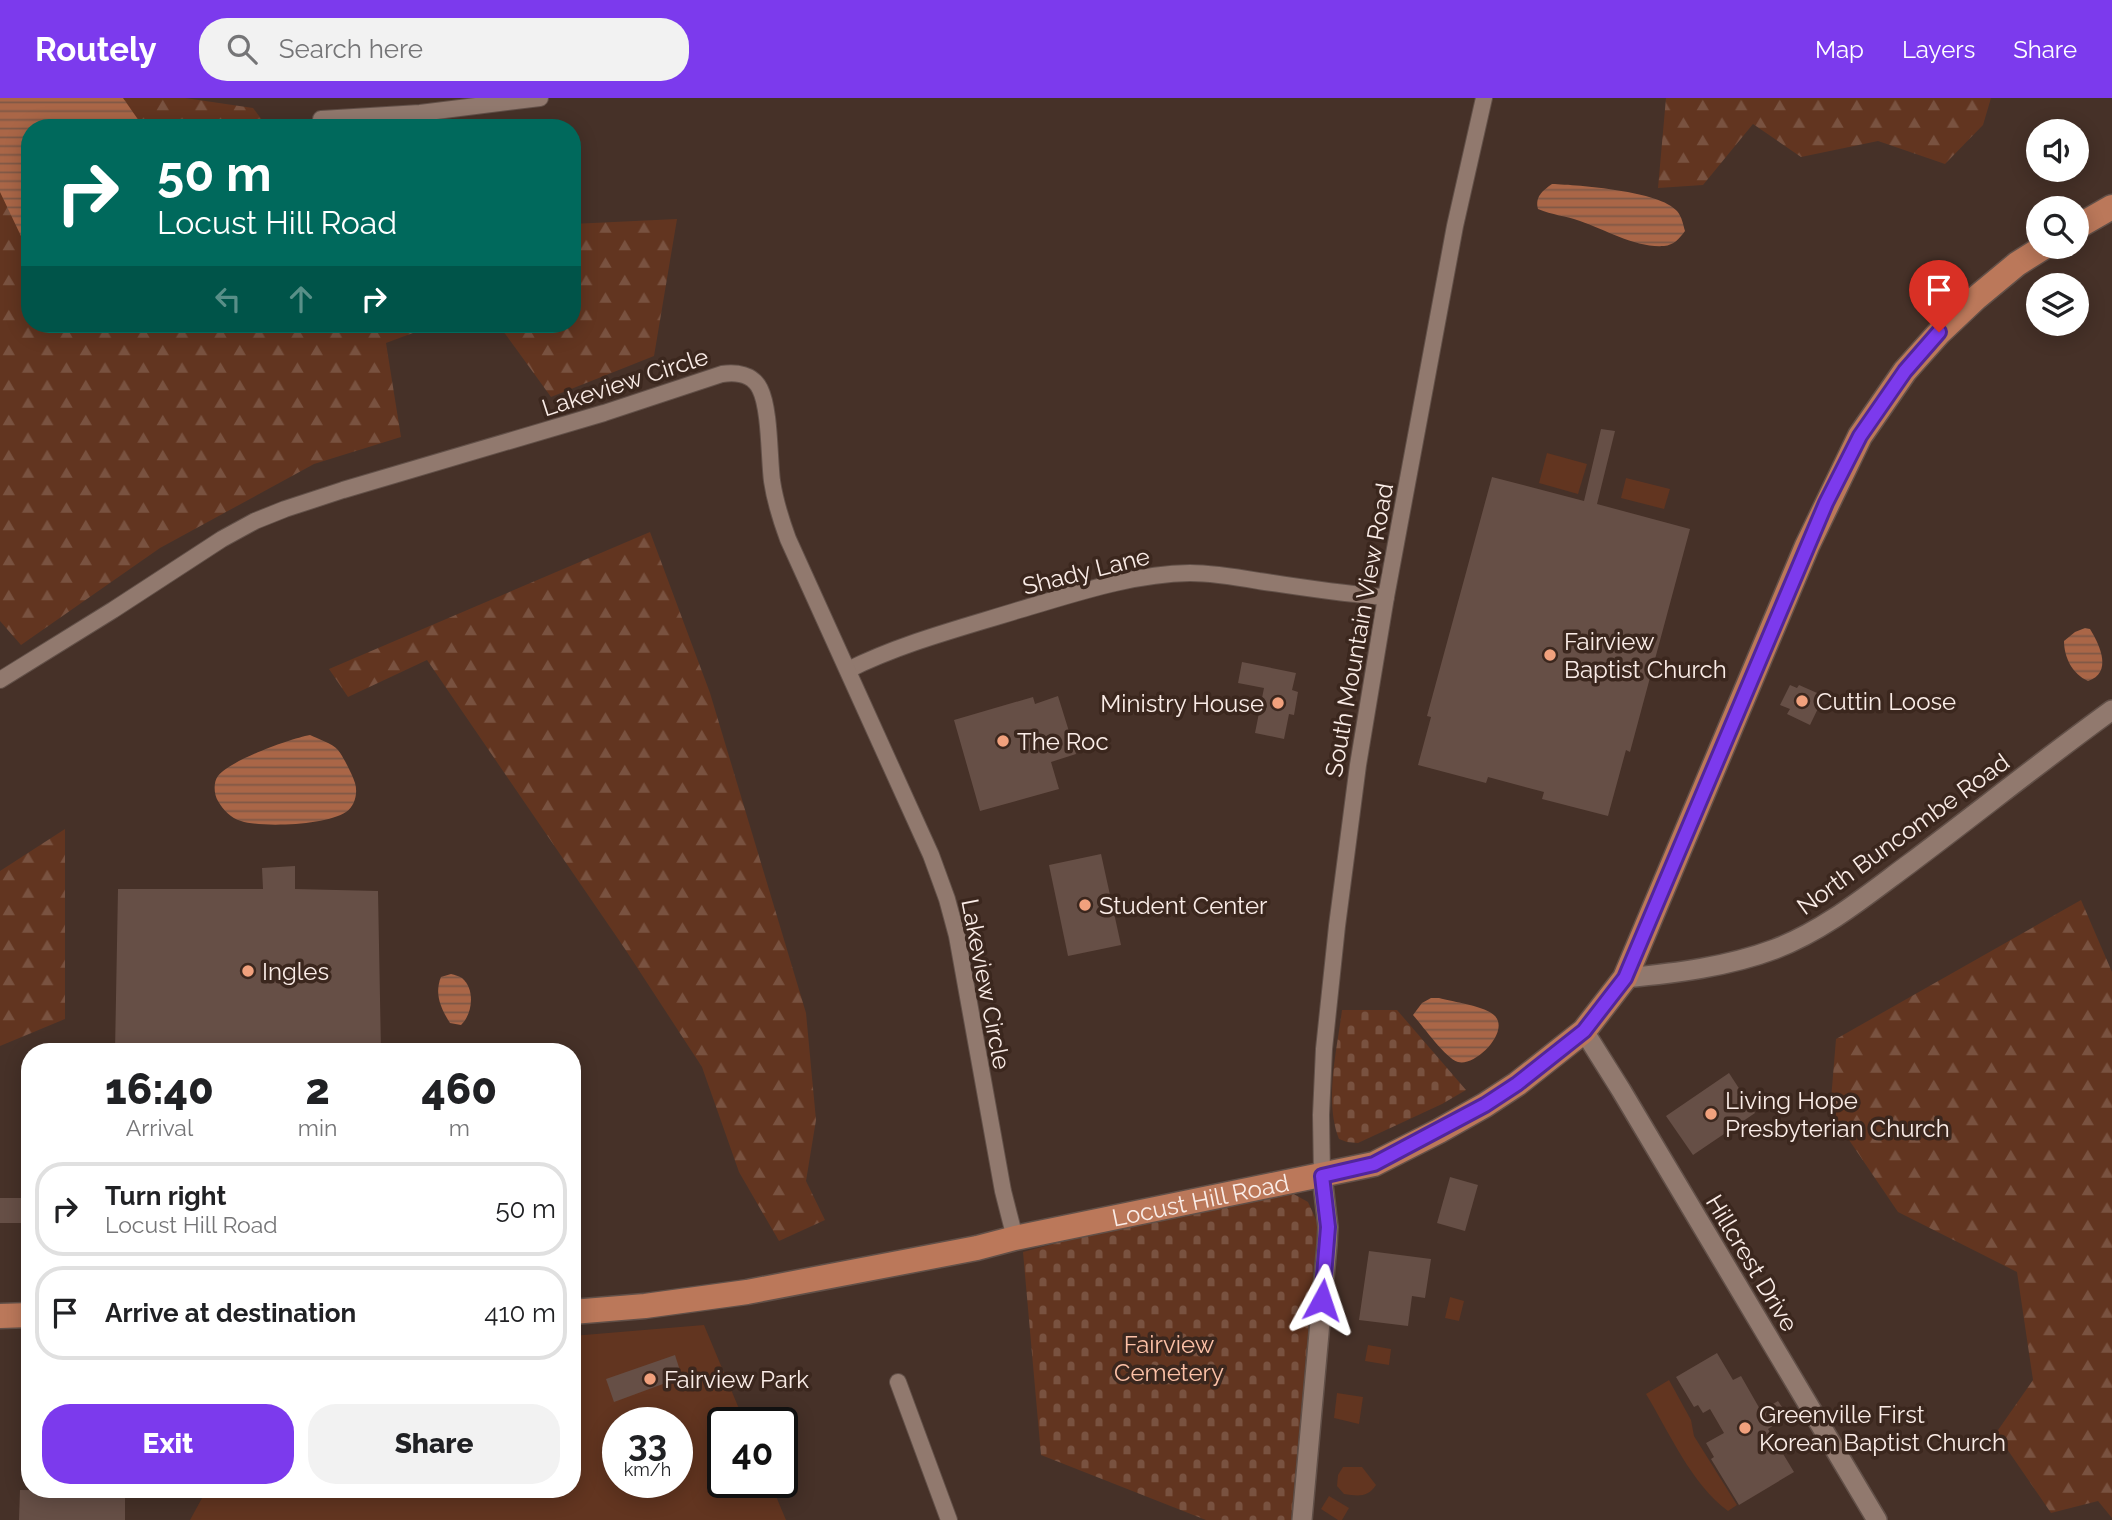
<!DOCTYPE html>
<style>
body{margin:0;font-family:Raleway,sans-serif;background:#f2f2f2;color:#202124;height:100vh;display:flex;flex-direction:column;font-size:26px;white-space:nowrap}
*{box-sizing:border-box;margin:0}
p{font-size:23px;color:#757577}
.icon{flex:none;width:38px;height:38px;fill:none;stroke:currentColor;stroke-width:2;stroke-linecap:round;stroke-linejoin:round}
.map{position:relative;flex:1;overflow:hidden}
.drawer{position:absolute;left:21px;top:945px;width:560px;height:455px;display:flex;flex-direction:column;background:#fff;border-radius:28px;box-shadow:0 4px 18px #0003}
.drawer>*{flex:none}
.guide{position:absolute;left:21px;top:21px;width:560px;height:214px;border-radius:28px;box-shadow:0 4px 18px #0003;background:#00695c;color:#fff;overflow:hidden}
.tools{position:absolute;left:2026px;top:21px;display:grid;gap:14px}
.tools a{display:grid;place-items:center;width:63px;height:63px;border-radius:50%;background:#fff;box-shadow:0 4px 18px #0003;font-size:35px}
.speed{position:absolute;left:602px;top:1309px;display:flex;gap:14px;font-size:35px;font-weight:700;text-align:center}
.speed>*{display:grid;place-content:center;width:91px;height:91px;border-radius:50%;background:#fff;box-shadow:0 4px 18px #0003;line-height:1}
.speed small{font-size:18px;font-weight:400}
.speed .limit{border:4px solid #111;border-radius:10px;background:#fff;color:#111}
.pin{position:absolute;display:grid;place-items:center;width:60px;height:60px;color:#fff;margin:-72px -30px;border-radius:50% 50% 50% 0;rotate:-45deg;box-shadow:0 0 7px #0007}
.pin .icon{rotate:45deg}
.me{position:absolute;width:77px;margin:-38px;rotate:5deg;stroke-linejoin:round;filter:drop-shadow(0 0 5px #0008)}
.turn{display:flex;align-items:center;gap:24px;height:147px;padding:0 21px;font-size:32px}
.turn .icon{width:91px;height:91px;stroke-width:2.5}
.turn b{display:block;font-size:49px;line-height:60px}
.lanes{display:flex;align-items:center;height:66px;padding:0 21px;background:#0003;justify-content:center;gap:35px;direction:ltr}
.lanes .off{opacity:.35}
.eta{display:flex;justify-content:space-evenly;align-items:center;height:119px;text-align:center}
.eta b{font-size:42px;font-weight:800;line-height:49px}
.button{display:flex;gap:14px;margin-top:auto;padding:14px 21px}
.button a{flex:1;height:80px;border-radius:28px;background:#7c3aed;color:#fff;font-size:28px;font-weight:800;line-height:80px;text-align:center}
.button a+a{background:#f2f2f2;color:#202124}
ul{padding:0;list-style:none}
li{display:flex;align-items:center;gap:21px;height:94px;margin:0 14px 10px;padding:0 7px;border:4px solid #e0e0e0;border-radius:28px}
li div{flex:1}
li b{display:block;font-size:26px}
li em{font-style:normal}
header{display:flex;align-items:center;gap:42px;box-sizing:border-box;height:98px;padding:0 35px;background:#7c3aed;color:#fff}
header strong{font-size:33px}
nav{display:flex;gap:38px;margin-inline-start:auto;font-size:24px}
.search{width:490px;height:63px;background:#f2f2f2;display:flex;align-items:center;gap:18px;box-sizing:border-box;padding:0 24px;border-radius:28px;color:#757577;font-size:26px}
.map>svg:first-child{display:block}
</style>
<header>
<strong>Routely</strong>
<div class="search"><svg class="icon" aria-label="search" viewBox="0 0 24 24"><circle cx="10" cy="10" r="6"/><path d="M15 15l6 6"/></svg>Search here</div>
<nav><a>Map</a><a>Layers</a><a>Share</a></nav>
</header>
<div class="map">
<svg width="2112" height="1422" viewBox="0 0 2112 1422">
<defs>
<pattern id="forest-firs" width="22" height="20" patternUnits="userSpaceOnUse" patternTransform="scale(1.75)"><rect width="22" height="20" fill="#623520"/><path d="M5 1l3.5 6h-7zM16 11l3.5 6h-7z" fill="#795240"/></pattern>
<pattern id="cemetery-stones" width="16" height="16" patternUnits="userSpaceOnUse" patternTransform="scale(1.75)"><rect width="16" height="16" fill="#623520"/><path d="M2 7V4a2 2 0 0 1 4 0v3zM10 15v-3a2 2 0 0 1 4 0v3z" fill="#795240"/></pattern>
<pattern id="water-rules" width="6" height="5" patternUnits="userSpaceOnUse" patternTransform="scale(1.75)"><rect width="6" height="5" fill="#aa6647"/><path d="M0 2.5h6" fill="none" stroke="#7f5846"/></pattern>
</defs>
<rect width="100%" height="100%" fill="#463128"/>
<g fill="url(#forest-firs)">
<path d="M0,0H185L253,10L268,30H30V226H437L386,245L401,339L314,366L160,450L21,547L0,523Z"/>
<path d="M1666,0H1991L1983,27L1945,66L1878,43L1801,59L1753,26L1703,87L1658,90Z"/>
<path d="M677,121L654,258L551,299L498,226H572V126Z"/>
<path d="M650,434L710,595L806,915L816,1022L806,1083L825,1122L779,1143L739,1074L702,969L625,851L427,562L348,599L329,571Z"/>
<path d="M65,731V921L0,948V773Z"/>
<path d="M2081,802L2112,874V1420L2098,1403L2051,1415L1996,1335L2033,1282L2017,1174L1898,1114L1830,1014L1836,941Z"/>
</g>
<g fill="url(#cemetery-stones)">
<path d="M1342,912H1397L1466,992L1442,1006L1358,1045L1347,1044L1339,1041C1324,1003 1337,952 1342,912Z"/>
<path d="M1290,1094L1308,1104L1318,1126L1291,1422H1206L1041,1357L1023,1154L1102,1133Z"/>
</g>
<g fill="#623520" fill-rule="evenodd">
<path d="M1547,355L1587,366L1578,396L1539,385Z"/>
<path d="M1626,380L1670,391L1664,411L1621,400Z"/>
<path d="M1450,1199L1464,1203L1459,1223L1445,1220Z"/>
<path d="M704,1227L745,1325H723V1384H770L786,1422H190L207,1391H572V1238ZM618,1325H677V1384H618Z"/>
<path d="M1368,1247L1391,1251L1389,1267L1365,1263Z"/>
<path d="M1669,1282L1691,1322L1694,1338L1737,1407L1728,1413C1692,1387 1669,1334 1646,1296Z"/>
<path d="M1337,1295L1363,1299L1359,1326L1334,1320Z"/>
<path d="M1343,1369H1362L1376,1387C1368,1400 1357,1398 1344,1396L1337,1388L1338,1377Z"/>
<path d="M1329,1398L1349,1410L1342,1422H1338L1321,1411Z"/>
</g>
<g fill="url(#water-rules)">
<path d="M0,0H123L144,30H30V157L0,94Z"/>
<path d="M1552,86C1579,87 1660,93 1677,113C1682,119 1683,126 1685,133C1679,141 1674,147 1664,148C1636,150 1606,132 1580,123C1566,118 1552,117 1538,111C1535,99 1542,93 1552,86Z"/>
<path d="M2085,530L2090,531C2101,549 2112,575 2088,583C2072,576 2064,559 2064,543L2075,534Z"/>
<path d="M310,637C318,641 332,645 338,652C343,658 353,678 355,685C358,695 355,708 346,714C327,727 262,730 241,723C231,720 223,712 218,703C214,697 213,684 218,678C231,662 289,641 310,637Z"/>
<path d="M451,876C455,877 459,878 462,880C476,892 472,917 461,927L450,925C441,911 434,896 441,879Z"/>
<path d="M1431,900H1439C1453,904 1486,908 1495,918C1510,934 1475,969 1458,964C1445,960 1423,928 1413,917L1422,905Z"/>
</g>
<g fill="#664f46">
<path d="M1601,331L1615,333L1597,406L1690,431L1630,654L1626,652L1608,718L1542,701L1544,694L1488,679L1486,685L1418,667L1431,619L1427,618L1492,379L1584,403Z"/>
<path d="M1242,564L1296,575L1292,592L1298,594L1294,617L1289,616L1284,641L1255,635L1264,590L1238,585Z"/>
<path d="M1790,587L1797,590L1799,587L1824,598L1810,627L1787,616L1790,611L1780,607Z"/>
<path d="M1058,598L1076,656L1051,664L1059,691L980,713L954,622L1033,599L1035,606Z"/>
<path d="M1101,756L1121,847L1068,858L1049,767Z"/>
<path d="M295,768V791L378,793L381,954H115L118,791H263L262,770Z"/>
<path d="M1729,975L1755,1015L1693,1057L1666,1018Z"/>
<path d="M1450,1079L1478,1087L1465,1133L1437,1125Z"/>
<rect x="0" y="1100" width="30" height="25"/>
<path d="M1369,1153L1431,1161L1425,1200L1412,1198L1408,1228L1359,1222Z"/>
<path d="M1717,1255L1733,1282L1741,1278L1761,1313L1778,1303L1788,1318L1768,1331L1794,1374L1739,1407L1711,1361L1714,1359L1706,1345L1724,1335L1710,1311L1703,1315L1698,1307L1694,1309L1676,1279Z"/>
<path d="M675,1257L682,1279L614,1304L606,1281Z"/>
<path d="M20,1392L125,1393V1422H19Z"/>
</g>
<g fill="none" stroke-linecap="round" stroke-linejoin="round">
<defs>
<g id="minor">
<path d="M321,21L420,15L540,0"/>
<path d="M848,572C902,545 961,530 1019,512C1074,496 1131,476 1190,475C1213,475 1236,479 1259,483C1301,489 1343,496 1386,499"/>
<path d="M0,582L113,512L222,441L255,423L285,411L343,392L604,315L722,276C736,274 753,276 760,291C770,311 769,359 772,383C775,403 781,422 788,441L931,757L947,801L957,838L1003,1093L1015,1140"/>
<path d="M1322,1078L1321,1017L1324,951L1337,828L1358,667L1386,499L1455,128L1484,0"/>
<path d="M898,1284L949,1422"/>
</g>
<g id="tertiary">
<path d="M1625,880C1676,875 1727,869 1775,851C1825,832 1867,797 1909,766C1977,715 2043,662 2112,612"/>
<path d="M1584,933L1621,992L1877,1422"/>
<path d="M1302,1422L1327,1147L1328,1129L1322,1078"/>
</g>
<g id="primary">
<path d="M2077,129L2112,109"/>
<path id="s1" d="M572,1214L645,1208L747,1194L977,1150L1015,1140L1374,1066L1439,1033L1485,1007L1517,986L1584,933L1625,880L1807,448L1860,338L1905,273L1939,235L1976,200L2017,166L2044,149"/>
<path d="M0,1218L30,1217"/>
</g>
</defs>
<use href="#minor" stroke="#625048" stroke-width="18"/>
<use href="#tertiary" stroke="#625048" stroke-width="22"/>
<use href="#primary" stroke="#625048" stroke-width="27"/>
<use href="#minor" stroke="#91796e" stroke-width="16"/>
<use href="#tertiary" stroke="#91796e" stroke-width="19"/>
<use href="#primary" stroke="#bb785a" stroke-width="24"/>
</g>
<g fill="none" stroke-linecap="round" stroke-linejoin="round">
<defs>
<path id="route" d="M1322,1202L1328,1129L1322,1078L1374,1066L1485,1007L1517,986L1584,933L1625,880L1826,405L1860,338L1905,273L1939,234"/>
</defs>
<use href="#route" stroke="#51269a" stroke-width="18"/>
<use href="#route" stroke="#7c3aed" stroke-width="12"/>
</g>
<g fill="#f1a17d" stroke="#3b271e" stroke-width="2.5">
<circle cx="1550" cy="557" r="7"/>
<circle cx="1802" cy="603" r="7"/>
<circle cx="1278" cy="605" r="7"/>
<circle cx="1003" cy="643" r="7"/>
<circle cx="1085" cy="807" r="7"/>
<circle cx="248" cy="873" r="7"/>
<circle cx="1711" cy="1016" r="7"/>
<circle cx="650" cy="1281" r="7"/>
<circle cx="1745" cy="1330" r="7"/>
</g>
<g text-anchor="middle" dominant-baseline="central" stroke-width="7" stroke-linejoin="round" paint-order="stroke">
<g font-size="24" fill="#faece7" stroke="#3b271e">
<text transform="translate(625 284) rotate(-18)">Lakeview Circle</text>
<text transform="translate(1086 473) rotate(-14)">Shady Lane</text>
<text transform="translate(1359 532) rotate(-80)">South Mountain View Road</text>
<text transform="translate(1903 736) rotate(-36)">North Buncombe Road</text>
<text transform="translate(986 886) rotate(79)">Lakeview Circle</text>
<text stroke="none"><textPath href="#s1" startOffset="639">Locust Hill Road</textPath></text>
<text transform="translate(1752 1165) rotate(59)">Hillcrest Drive</text>
</g>
<g font-size="24" fill="#faece7" stroke="#3b271e" text-anchor="start">
<text x="1564" y="543">Fairview<tspan x="1564" dy="28">Baptist Church</tspan></text>
<text x="1816" y="603">Cuttin Loose</text>
<text x="1264" y="605" text-anchor="end">Ministry House</text>
<text x="1017" y="643">The Roc</text>
<text x="1099" y="807">Student Center</text>
<text x="262" y="873">Ingles</text>
<text x="1725" y="1002">Living Hope<tspan x="1725" dy="28">Presbyterian Church</tspan></text>
<text x="664" y="1281">Fairview Park</text>
<text x="1759" y="1316">Greenville First<tspan x="1759" dy="28">Korean Baptist Church</tspan></text>
</g>
<g font-size="24" fill="#fcc1a7" stroke="#3b271e">
<text x="1169" y="1246">Fairview<tspan x="1169" dy="28">Cemetery</tspan></text>
</g>
</g>
</svg>
<div class="tools">
<a><svg class="icon" aria-label="sound" viewBox="0 0 24 24"><path d="M4 9h4l5-4v14l-5-4H4zM17 9q2 3 0 6"/></svg></a>
<a><svg class="icon" aria-label="search" viewBox="0 0 24 24"><circle cx="10" cy="10" r="6"/><path d="M15 15l6 6"/></svg></a>
<a><svg class="icon" aria-label="layers" viewBox="0 0 24 24"><path d="M12 4l9 5-9 5-9-5zM3 14l9 5 9-5"/></svg></a>
</div>
<div class="speed"><div>33<small>km/h</small></div><div class="limit">40</div></div>
<div class="pin" style="left:1939px;top:234px;background:#d93025"><svg class="icon" aria-label="arrive" viewBox="0 0 24 24"><path d="M6 21V4h12l-3 4 3 4H6"/></svg></div>
<svg class="me" style="left:1322px;top:1202px" viewBox="-20 -20 40 40"><path d="M0-17L14 15 0 8-14 15z" fill="#7c3aed" stroke="#fff" stroke-width="4"/></svg>
<div class="guide">
<div class="turn"><svg class="icon" aria-label="right" viewBox="0 0 24 24"><path d="M7 20v-9h11M14 6l5 5-5 5"/></svg><div><b>50 m</b>Locust Hill Road</div></div>
<div class="lanes"><svg class="icon off" aria-label="left" viewBox="0 0 24 24"><path d="M17 20v-9H6M10 6l-5 5 5 5"/></svg><svg class="icon off" aria-label="ahead" viewBox="0 0 24 24"><path d="M12 20V5M6 11l6-6 6 6"/></svg><svg class="icon" aria-label="right" viewBox="0 0 24 24"><path d="M7 20v-9h11M14 6l5 5-5 5"/></svg></div>
</div>
<section class="drawer">
<div class="eta">
<div><b>16:40</b><p>Arrival</p></div>
<div><b>2</b><p>min</p></div>
<div><b>460</b><p>m</p></div>
</div>
<ul>
<li><svg class="icon" aria-label="right" viewBox="0 0 24 24"><path d="M7 20v-9h11M14 6l5 5-5 5"/></svg><div><b>Turn right</b><p>Locust Hill Road</p></div><em>50 m</em></li>
<li><svg class="icon" aria-label="arrive" viewBox="0 0 24 24"><path d="M6 21V4h12l-3 4 3 4H6"/></svg><div><b>Arrive at destination</b></div><em>410 m</em></li>
</ul>
<div class="button"><a>Exit</a><a>Share</a></div>
</section>
</div>
